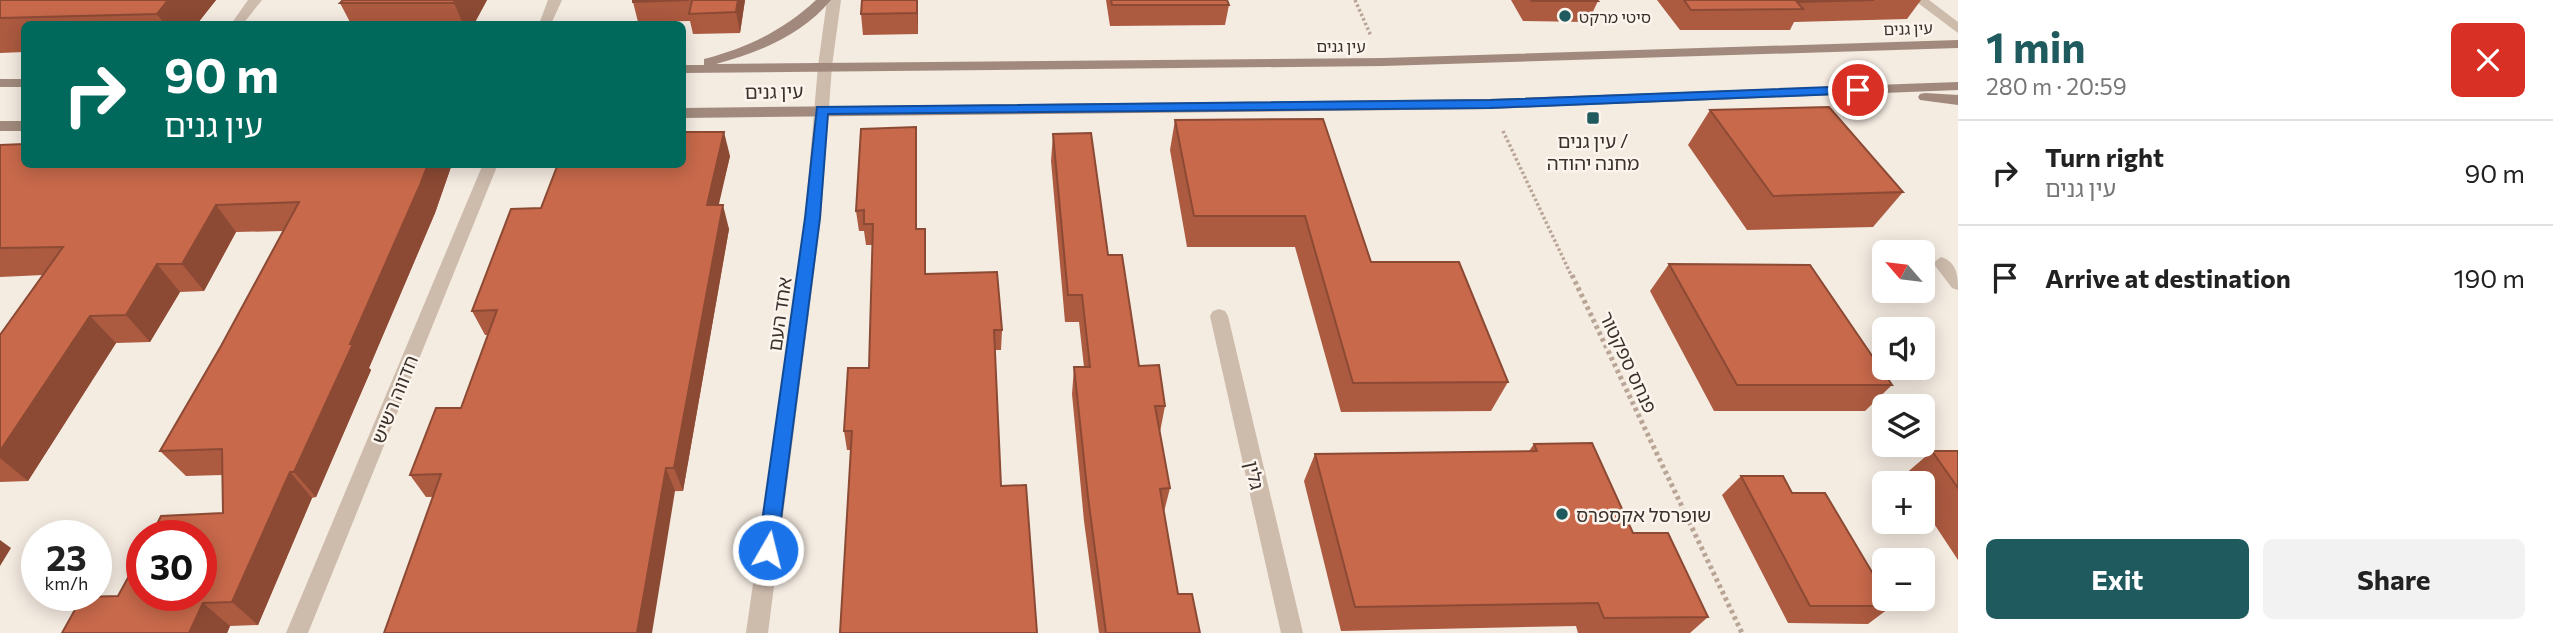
<!DOCTYPE html>
<meta charset="utf-8">
<style>
body{margin:0;font-family:Commissioner,"Noto Sans Hebrew",sans-serif;background:#f2f2f2;color:#222;height:100vh;display:flex;flex-direction:column;font-size:26px;white-space:nowrap}
*{box-sizing:border-box;margin:0}
p{font-size:23px;color:#767676}
.icon{flex:none;width:38px;height:38px;fill:none;stroke:currentColor;stroke-width:2;stroke-linecap:round;stroke-linejoin:round}
.map{position:relative;flex:1;overflow:hidden}
.drawer{display:flex;flex-direction:column;background:#fff;width:595px}
.drawer>*{flex:none}
.top-card{position:absolute;left:21px;top:21px;width:665px;height:147px;border-radius:10px;box-shadow:0 4px 18px #0003;background:#00695c;color:#fff;overflow:hidden}
.needle{width:46px;rotate:298deg}
.controls{position:absolute;left:1872px;top:240px;display:grid;gap:14px}
.controls a{display:grid;place-items:center;width:63px;height:63px;border-radius:10px;background:#fff;box-shadow:0 4px 18px #0003;font-size:35px}
.speed{position:absolute;left:21px;top:520px;display:flex;gap:14px;font-size:35px;font-weight:700;text-align:center}
.speed>*{display:grid;place-content:center;width:91px;height:91px;border-radius:50%;background:#fff;box-shadow:0 4px 18px #0003;line-height:1}
.speed small{font-size:18px;font-weight:400}
.speed .limit{border:10px solid #d22;background:#fff;color:#111}
.pin{position:absolute;display:grid;place-items:center;width:60px;height:60px;color:#fff;margin:-30px;border:4px solid #fff;border-radius:50%;box-shadow:0 2px 7px #0007}
.me{position:absolute;width:77px;margin:-38px;rotate:8deg;stroke-linejoin:round;filter:drop-shadow(0 0 5px #0008)}
.turn{display:flex;align-items:center;gap:24px;height:147px;padding:0 28px;font-size:32px}
.turn .icon{width:91px;height:91px;stroke-width:2.5}
.turn b{display:block;font-size:49px;line-height:60px}
.round{display:grid;place-items:center;flex:none;width:74px;height:74px;border-radius:10px;background:#f2f2f2}
.head{display:flex;align-items:center;justify-content:space-between;height:119px;padding:0 28px}
h1{font-size:42px;font-weight:700;line-height:52px;color:#1f5a5e}
.action{display:flex;gap:14px;margin-top:auto;padding:14px 28px}
.action a{flex:1;height:80px;border-radius:10px;background:#1f5a5e;color:#fff;font-size:28px;font-weight:700;line-height:80px;text-align:center}
.action a+a{background:#f2f2f2;color:#222}
ul{padding:0;list-style:none}
li{display:flex;align-items:center;gap:21px;height:105px;padding:0 28px;border-top:2px solid #e0e0e0}
li div{flex:1}
li b{display:block;font-size:26px}
li em{font-style:normal}
main{display:flex;flex:1;min-height:0}
.map>svg:first-child{display:block}
</style>
<main>
<div class="map">
<svg width="1958" height="633" viewBox="0 0 1958 633">
<rect width="100%" height="100%" fill="#f4ebe1"/>
<g fill="none" stroke-linecap="round" stroke-linejoin="round">
<g stroke="#b9a596" stroke-width="3.5" stroke-dasharray="2.5 2.5" stroke-linecap="butt">
<path d="M1355,0L1371,36"/>
<path d="M1503,131L1572,277"/>
</g>
<path stroke="#b9a596" stroke-width="5" stroke-dasharray="3.5 3.5" stroke-linecap="butt" d="M1572,275L1742,633"/>
<g fill="#cdbbac" fill-rule="evenodd">
<path d="M248,0H262L243,24H231Z"/>
<path d="M548,0H562L551,24H539Z"/>
<path d="M827,0H841L832,66L821,218L768,633H746L805,218L818,66Z"/>
<path d="M1914,0H1929L1958,22V33Z"/>
<path d="M483,164H498L308,633H286Z"/>
<path d="M1941,257C1957,262 1958,276 1958,290L1952,288L1933,263Z"/>
<path d="M1219,309L1225,311L1228,316L1303,633H1281L1210,316L1213,311Z"/>
</g>
<g fill="#a18a7d" fill-rule="evenodd">
<path d="M816,0H831C802,35 758,53 716,64L1383,58L1958,40V48L1383,66L682,73V65H704V59C747,48 784,30 816,0Z"/>
<rect x="0" y="79" width="24" height="8"/>
<path d="M1958,82V90L1490,109L682,118V108L1490,99Z"/>
<path d="M1925,93L1958,95V105L1920,100L1918,97L1920,94Z"/>
<rect x="0" y="121" width="24" height="10"/>
</g>
</g>
<g fill="#ac5a40">
<path d="M0,0H216L197,24H24V52L0,53Z"/>
<path d="M343,0H487L474,24H351L340,3Z"/>
<path d="M633,0H745L740,33L693,34L690,21L638,22L633,2Z"/>
<path d="M862,0H918V34L863,35L861,14Z"/>
<path d="M1106,0H1227L1229,5L1225,25L1110,26Z"/>
<path d="M1511,0H1597L1598,1L1588,22L1523,21Z"/>
<path d="M1657,0H1921L1907,19L1794,22L1790,30H1680Z"/>
<path d="M1710,110L1903,192L1873,227L1747,230L1688,145Z"/>
<path d="M1175,120L1371,262L1508,382L1491,411L1341,412L1295,247H1187L1170,150Z"/>
<path d="M1053,134L1108,255L1139,366L1165,406L1160,432L1170,488L1164,512L1178,594L1200,633H1099L1084,521L1072,394L1074,367H1084L1079,322H1065L1051,161Z"/>
<path d="M0,145L24,164H452L435,213L369,368L371,370L316,497L312,498L258,625L230,626L227,633H62L118,596L223,513L222,475L186,476L160,451L221,346L284,231L236,232L204,291L180,292L150,342L116,343L28,481L0,482V335L43,275L0,277Z"/>
<path d="M917,148V229H925L926,274L1002,330L1001,350H995L1001,486L1037,633L851,450H847L844,431L869,368L873,245H866L864,231H859L856,211Z"/>
<path d="M730,156L718,205L729,229L683,491L426,497L410,475L461,408L488,335H485L472,311L541,208Z"/>
<path d="M1669,264L1892,385L1865,411H1714L1650,291Z"/>
<path d="M1534,444L1633,533L1708,617L1690,633H1578L1576,626L1341,631L1304,481L1315,454L1529,451Z"/>
<path d="M1932,451H1958V560L1923,507V483H1907L1903,476Z"/>
<path d="M1741,476L1792,493L1892,606L1868,624L1788,623L1722,495Z"/>
</g>
<g fill="#8c4a34">
<path d="M168,0H216L197,24H164L157,14Z"/>
<path d="M455,0H487L474,24H463L454,3Z"/>
<path d="M738,0H745L740,33L736,12Z"/>
<path d="M917,0H918V34L917,13Z"/>
<path d="M916,127L917,148V250L916,229Z"/>
<path d="M724,132L730,156L713,230L707,205Z"/>
<path d="M428,164H452L435,213L369,368L371,370L316,497L294,472Z"/>
<path d="M216,205L236,232L204,291L182,264Z"/>
<path d="M723,205L729,229L683,491L674,468Z"/>
<path d="M157,264L180,292L150,342L126,315Z"/>
<path d="M90,316L116,343L28,481L0,458V451Z"/>
<path d="M666,468L675,491L652,633H637Z"/>
<path d="M290,472L312,498L258,625L232,602Z"/>
<path d="M0,540L11,548L0,566Z"/>
<path d="M203,603L230,626L227,633H189Z"/>
</g>
<g fill="#c8694b" stroke="#8c4a34" stroke-width="2">
<path d="M0,0H168L157,14L0,18Z"/>
<path d="M343,0H455L454,3H340Z"/>
<path d="M633,0H689L633,2Z"/>
<path d="M692,0H738L736,12L689,14Z"/>
<path d="M862,0H917V13L861,14Z"/>
<path d="M1111,0H1227L1229,5H1112Z"/>
<path d="M1531,0H1597L1598,1H1532Z"/>
<path d="M1684,0H1874L1797,2L1803,9L1691,10Z"/>
<path d="M1829,107L1903,192L1773,196L1710,110Z"/>
<path d="M1323,119L1371,262H1459L1508,382L1353,383L1305,216H1194L1175,120Z"/>
<path d="M916,127V229H925V274L997,272L1002,330H994L1001,486L1026,485L1037,633H840L852,431H844L848,368H869L873,224H864V210L856,211L861,129Z"/>
<path d="M682,132H724L707,205H723L674,468H666L637,633H384L441,474L410,475L436,408H461L497,310L472,311L511,209L541,208L558,164H682Z"/>
<path d="M1091,133L1108,255H1122L1139,366L1159,365L1165,406H1155L1170,488L1160,489L1178,594H1192L1200,633H1106L1088,497L1074,367H1090L1082,295H1068L1053,134Z"/>
<path d="M24,144V164H428L420,185L350,344H353L294,472H290L232,602L203,603L189,633H62L82,597L118,596L142,552V595H201V536H151L161,516L223,513L222,449L160,451L221,346L299,202L216,205L182,264H157L126,315L90,316L0,451V335L63,247L0,248V145Z"/>
<path d="M1669,264L1810,265L1892,385H1737Z"/>
<path d="M1592,443L1633,533H1668L1708,617L1604,618L1598,603L1355,607L1315,454L1537,451L1534,444Z"/>
<path d="M1932,451H1958V488Z"/>
<path d="M1741,476H1783L1792,493H1825L1885,594V598H1888L1892,606H1810Z"/>
</g>
<path fill="#1a73e8" stroke="#114b97" stroke-width="2" d="M1858,86L1865,90L1863,93L1490,108L828,114L820,218L777,550L775,556L768,558L761,556L758,550L805,218L817,107L1490,100Z"/>
<g fill="#1f5a5e" stroke="#fbf5ee" stroke-width="2.5">
<circle cx="1565" cy="16" r="7"/>
<rect x="1586" y="111" width="14" height="14" rx="3.5"/>
<circle cx="1562" cy="514" r="7"/>
</g>
<g text-anchor="middle" dominant-baseline="central" stroke-width="5" stroke-linejoin="round" paint-order="stroke">
<g font-size="16" fill="#3b302b" stroke="#fbf5ee" text-anchor="start">
<text x="1579" y="16">סיטי מרקט</text>
</g>
<g font-size="16" fill="#3b302b" stroke="#fbf5ee">
<text transform="translate(1908 28) rotate(-2)">עין גנים</text>
<text x="1341" y="45">עין גנים</text>
</g>
<g font-size="19" fill="#3b302b" stroke="#fbf5ee">
<text transform="translate(774 91) rotate(-1)">עין גנים</text>
<text transform="translate(779 314) rotate(-82)">אחד העם</text>
<text transform="translate(1629 362) rotate(65)">פנחס ספקטור</text>
<text transform="translate(394 399) rotate(-68)">חדווה רשיש</text>
<text transform="translate(1255 475) rotate(77)">גלין</text>
</g>
<g font-size="19" fill="#3b302b" stroke="#fbf5ee">
<text x="1593" y="140">עין גנים /<tspan x="1593" dy="22">מחנה יהודה</tspan></text>
<text x="1576" y="514" text-anchor="start">שופרסל אקספרס</text>
</g>
</g>
</svg>
<div class="controls">
<a><svg class="needle" viewBox="-14 -14 28 28"><path d="M0-13l5 13h-10z" fill="#e53935"/><path d="M0 13l5-13h-10z" fill="#767676"/></svg></a>
<a><svg class="icon" aria-label="sound" viewBox="0 0 24 24"><path d="M4 9h4l5-4v14l-5-4H4zM17 9q2 3 0 6"/></svg></a>
<a><svg class="icon" aria-label="layers" viewBox="0 0 24 24"><path d="M12 4l9 5-9 5-9-5zM3 14l9 5 9-5"/></svg></a>
<a>+</a>
<a>−</a>
</div>
<div class="speed"><div>23<small>km/h</small></div><div class="limit">30</div></div>
<div class="pin" style="left:1858px;top:90px;background:#d93025"><svg class="icon" aria-label="arrive" viewBox="0 0 24 24"><path d="M6 21V4h12l-3 4 3 4H6"/></svg></div>
<svg class="me" style="left:768px;top:550px" viewBox="-20 -20 40 40"><circle r="17" fill="#1a73e8" stroke="#fff" stroke-width="3"/><path d="M0-11L8 9 0 5-8 9z" fill="#fff"/></svg>
<div class="top-card">
<div class="turn"><svg class="icon" aria-label="right" viewBox="0 0 24 24"><path d="M7 20v-9h11M14 6l5 5-5 5"/></svg><div><b>90 m</b>עין גנים</div></div>
</div>
</div>
<section class="drawer">
<div class="head"><div><h1>1 min</h1><p>280 m · 20:59</p></div><a class="round" style="background:#d93025;color:#fff"><svg class="icon" aria-label="close" viewBox="0 0 24 24"><path d="M6 6l12 12M18 6L6 18"/></svg></a></div>
<ul>
<li><svg class="icon" aria-label="right" viewBox="0 0 24 24"><path d="M7 20v-9h11M14 6l5 5-5 5"/></svg><div><b>Turn right</b><p>עין גנים</p></div><em>90 m</em></li>
<li><svg class="icon" aria-label="arrive" viewBox="0 0 24 24"><path d="M6 21V4h12l-3 4 3 4H6"/></svg><div><b>Arrive at destination</b></div><em>190 m</em></li>
</ul>
<div class="action"><a>Exit</a><a>Share</a></div>
</section>
</main>
